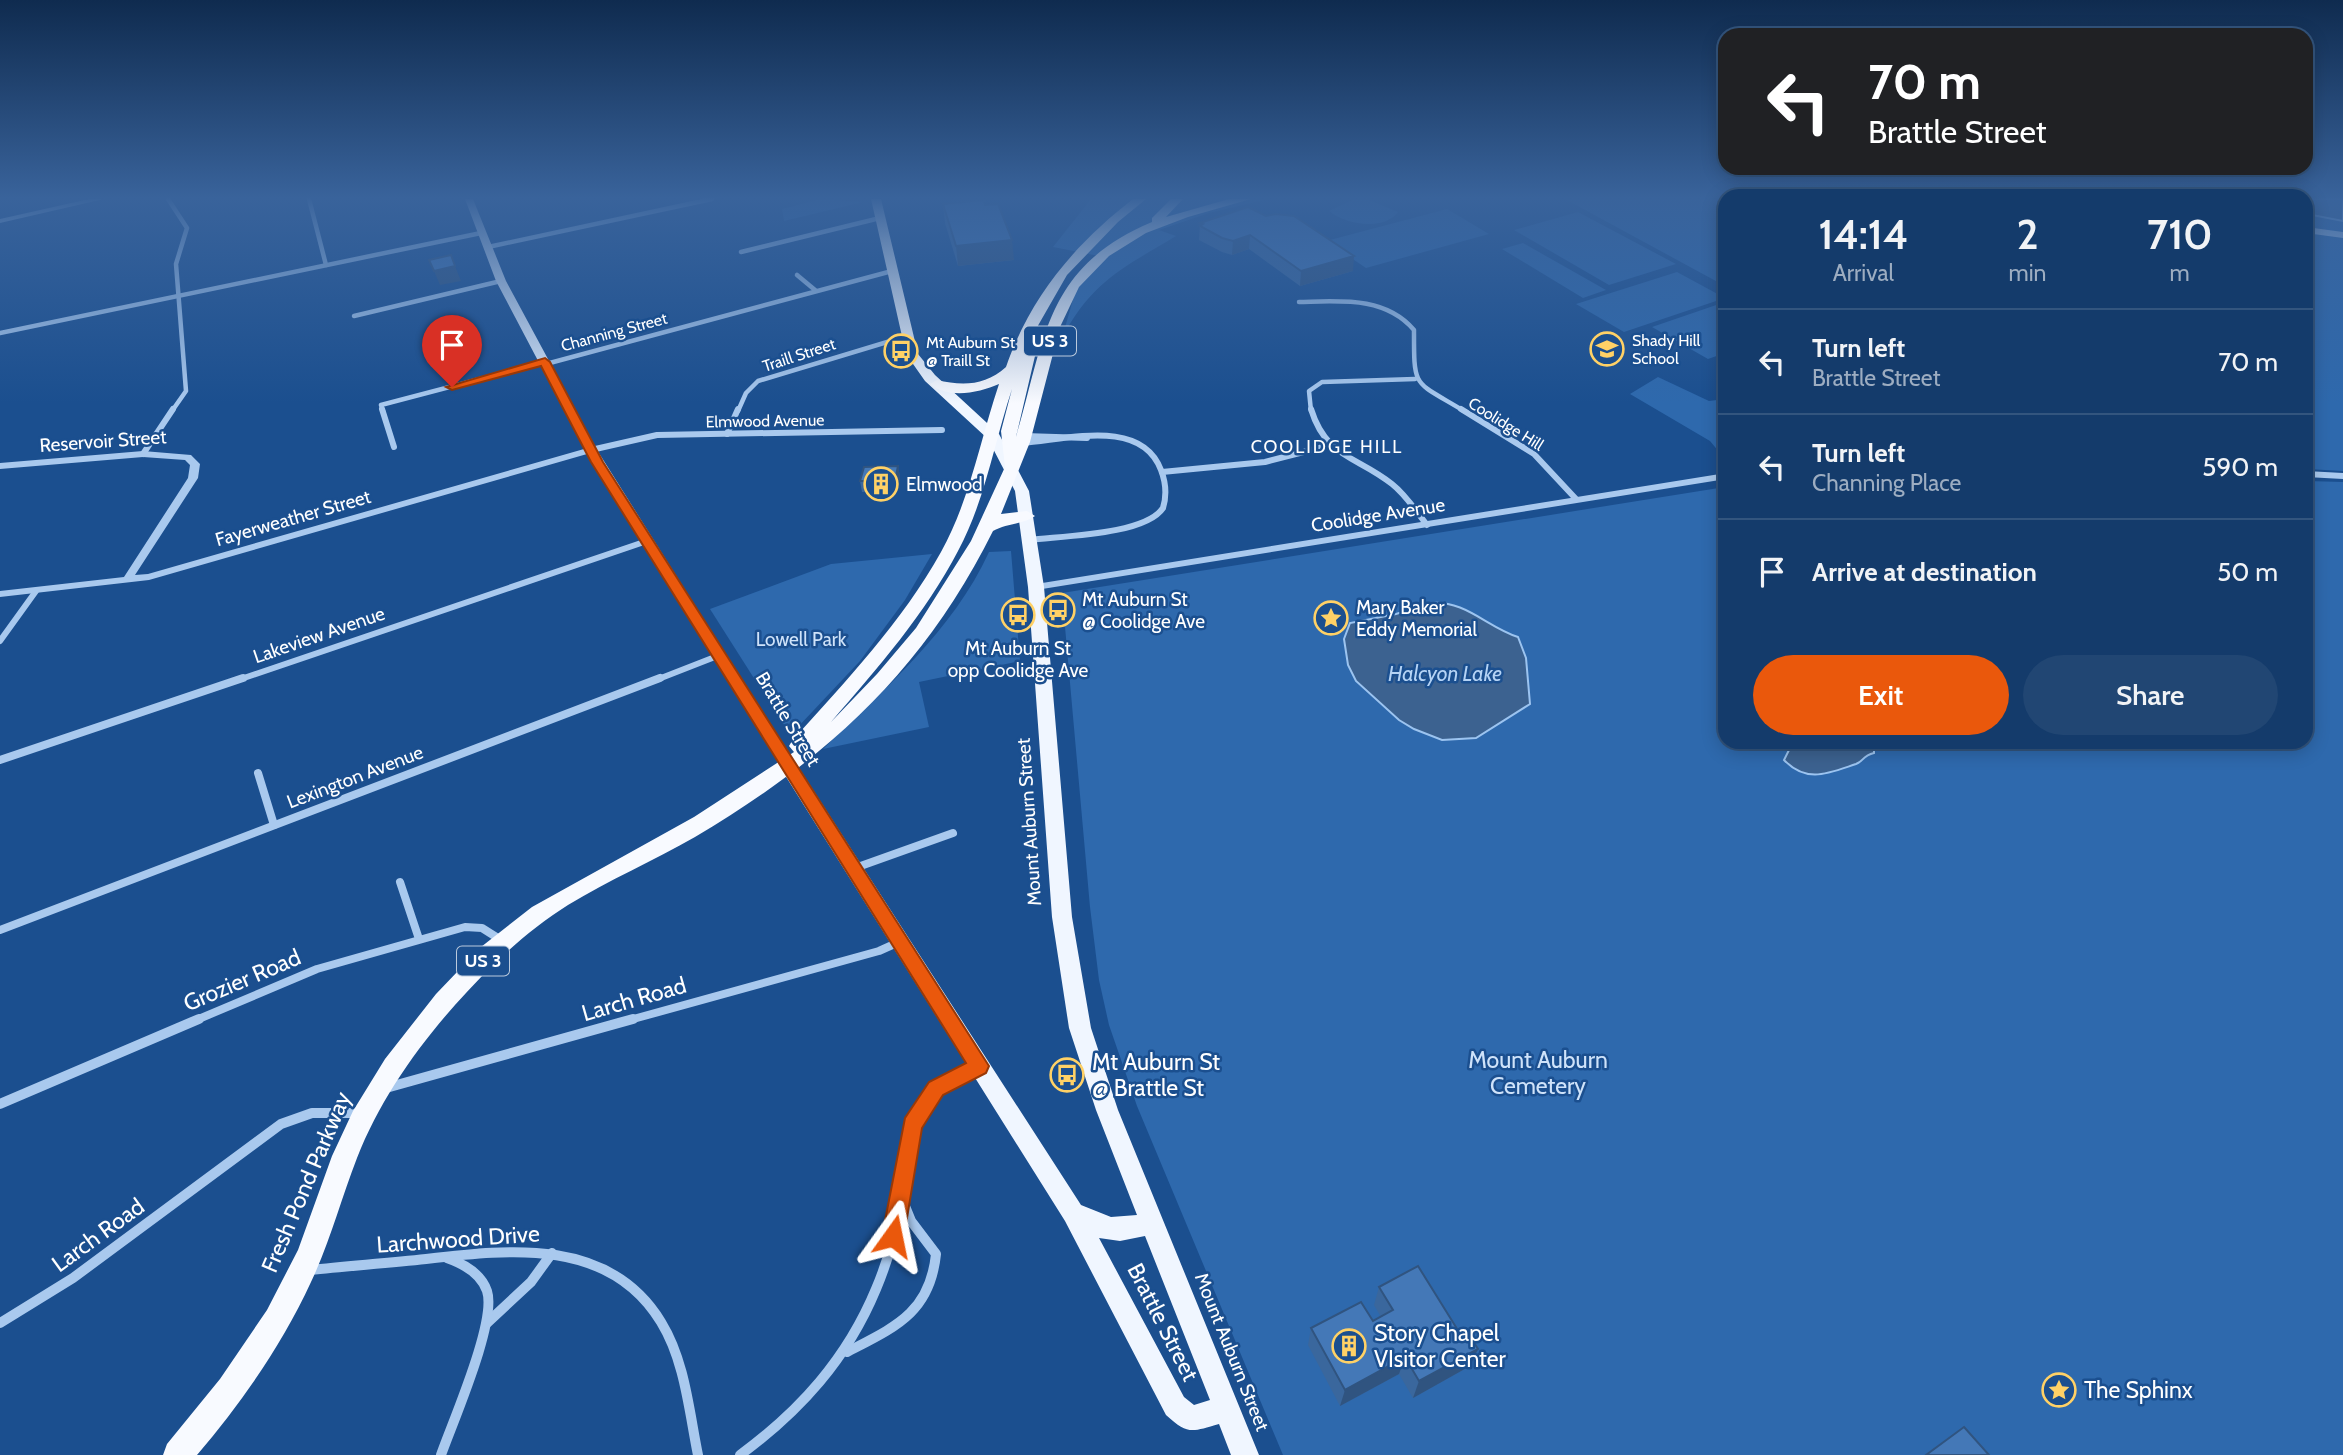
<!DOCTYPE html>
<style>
body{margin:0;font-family:Cabin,sans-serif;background:#214673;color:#f1f3f6;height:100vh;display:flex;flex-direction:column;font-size:26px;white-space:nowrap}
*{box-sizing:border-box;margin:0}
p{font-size:23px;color:#9dadc1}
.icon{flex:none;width:38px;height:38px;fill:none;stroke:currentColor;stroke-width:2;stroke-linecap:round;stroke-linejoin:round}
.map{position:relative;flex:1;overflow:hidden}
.sheet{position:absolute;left:1718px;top:189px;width:595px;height:560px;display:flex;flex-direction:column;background:#143b6b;border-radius:21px;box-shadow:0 4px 18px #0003,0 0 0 2px #33557e}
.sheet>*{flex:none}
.banner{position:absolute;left:1718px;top:28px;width:595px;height:147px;border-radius:21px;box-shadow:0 4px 18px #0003,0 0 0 2px #33557e;background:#202124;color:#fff;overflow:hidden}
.pin{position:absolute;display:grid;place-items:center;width:60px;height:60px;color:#fff;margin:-72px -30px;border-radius:50% 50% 50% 0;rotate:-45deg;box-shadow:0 0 7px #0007}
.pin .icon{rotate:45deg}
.me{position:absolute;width:77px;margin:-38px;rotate:12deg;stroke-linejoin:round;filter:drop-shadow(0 0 5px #0008)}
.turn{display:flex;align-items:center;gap:24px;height:147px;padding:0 35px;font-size:32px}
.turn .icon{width:91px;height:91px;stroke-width:2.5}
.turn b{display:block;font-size:49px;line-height:60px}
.eta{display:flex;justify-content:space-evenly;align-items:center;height:119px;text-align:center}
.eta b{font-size:42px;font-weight:600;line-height:49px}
.action{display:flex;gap:14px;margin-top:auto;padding:14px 35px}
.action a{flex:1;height:80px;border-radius:42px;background:#ea580c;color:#fff;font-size:28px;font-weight:600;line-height:80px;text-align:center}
.action a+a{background:#214673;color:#f1f3f6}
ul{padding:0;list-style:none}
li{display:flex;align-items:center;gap:21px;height:105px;padding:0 35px;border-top:2px solid #33557e}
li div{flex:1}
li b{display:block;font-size:26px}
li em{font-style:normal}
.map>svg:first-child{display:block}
</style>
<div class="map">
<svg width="2343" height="1455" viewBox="0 0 2343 1455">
<rect width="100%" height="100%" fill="#1b4f8f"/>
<g fill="#2e69ad">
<path d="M821,199L863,202L784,221L782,209Z"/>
<path d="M1091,199H1268L1209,213L1159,230L1176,236C1123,268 1092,281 1062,338L1076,289L1104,257L1053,247Z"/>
<path d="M1354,199H1367L1398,212C1384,231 1346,225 1329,211Z"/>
<path d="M1565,199H1725V286Z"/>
<path d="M1447,209L1489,234L1366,268L1326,241Z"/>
<path d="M1578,212L1676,264L1609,285L1514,230Z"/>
<path d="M2307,214L2343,221V471L2307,469Z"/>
<path d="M1523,243L1606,290L1583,298L1502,249Z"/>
<path d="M1677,272L1725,298L1624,332L1576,304Z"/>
<path d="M1725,302V353L1708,359L1652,327Z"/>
<path d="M1658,377L1709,401L1725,399V459L1710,441L1630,394Z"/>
<path d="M2307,481L2343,482V1455H1283L1137,1106L1109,1025L1099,980L1090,907L1062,593L1725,487L1726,742H2306Z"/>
<path d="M1011,551L1020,661L919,682L929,727L823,749C884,689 953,631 989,552Z"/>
<path d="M932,554L905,600L860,661L797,728L783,724L710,609L831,564Z"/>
</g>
<g fill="#3c6290" stroke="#9cc4f0" stroke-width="2">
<path d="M2307,199H2343V221L2307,214Z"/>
<path d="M1431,603C1465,600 1487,627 1518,637L1526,658L1530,704L1476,738L1442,740L1414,729L1399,720L1356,681L1348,665L1344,639L1350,623L1396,614Z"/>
<path d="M1802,742H1874V753C1862,756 1864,761 1856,764C1829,773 1807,784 1784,760L1789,750Z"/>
</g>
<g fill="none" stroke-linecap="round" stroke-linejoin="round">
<g stroke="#a9c9ee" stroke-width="4.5">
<path d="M168,199L187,228L176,264L186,391L172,411"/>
<path d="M309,199L326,265"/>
<path d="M488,247L712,199"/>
<path d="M741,252L880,218"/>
<path d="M797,275L815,290"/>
<path d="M1299,302C1340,301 1385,296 1414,330C1414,390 1413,380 1464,411"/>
<path d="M354,316L501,281"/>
<path d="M0,333L481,233"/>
<path d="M546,364L892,271"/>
<path d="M383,411L381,405L545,362"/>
<path d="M738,411L746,393L758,381L907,336"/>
<path d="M1311,411L1309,391L1322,382L1415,379"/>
</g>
<g stroke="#a9c9ee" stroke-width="6">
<path d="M382,409L394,447"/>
<path d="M1311,409C1326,458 1357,456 1392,484C1406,495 1416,511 1427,525"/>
<path d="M1461,409L1534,454L1576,499"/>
<path d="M727,434L738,409"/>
<path d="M1024,436L1087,438"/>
<path d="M1022,443C1066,440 1141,417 1161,470C1166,483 1167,495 1163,508C1145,535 1061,536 1030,540"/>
<path d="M591,450L657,435L942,430"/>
<path d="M143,454L173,409"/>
<path d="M1162,472L1265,462L1327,446"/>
<path d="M0,641L36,591"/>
<path d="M238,680L647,541"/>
<path d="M656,680L720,655"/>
</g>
<g stroke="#a9c9ee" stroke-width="8">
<path d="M0,760L243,678"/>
<path d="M258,773L274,825"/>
<path d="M855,868L953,833"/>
<path d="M400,882L419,939"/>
<path d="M0,930L660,678"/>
<path d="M194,1021L317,969L465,927L482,928L501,940"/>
<path d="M626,1021L879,951L899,942"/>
</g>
<g stroke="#a9c9ee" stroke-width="10">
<path d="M386,1088L633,1019"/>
<path d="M0,1104L199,1019"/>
<path d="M310,1270C349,1266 388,1263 426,1259C512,1249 610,1238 661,1322C685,1361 689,1411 698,1455"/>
<path d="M0,1323L73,1278L281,1124L312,1113H361"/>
<path d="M487,1323L531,1282L552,1253"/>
<path d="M847,1352C895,1327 930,1313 936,1254L911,1221L902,1199"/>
<path d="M441,1455C453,1421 497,1321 487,1291C481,1273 464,1264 447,1258"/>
<path d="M740,1455C800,1411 847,1359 876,1289C887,1263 895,1235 900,1208C906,1170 902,1127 929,1097C942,1082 962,1075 979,1067"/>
</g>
<g fill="#a9c9ee" fill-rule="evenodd">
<path d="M89,199H104L0,223V219Z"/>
<path d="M591,447L594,448V452L149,580L0,597V591L124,577L188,478L190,465L185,460L143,457L0,469V463L143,451L191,455L200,464L198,478L135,575L148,574Z"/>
<path d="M2306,471L2343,473V479L2306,477Z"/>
<path d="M1726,473V479L1036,590L1031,587L1036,584Z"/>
</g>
<g fill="#d6e6fa" fill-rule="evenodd">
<path d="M465,199H473L506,281L597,450L792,760L794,764L792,768H782L585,450L496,281Z"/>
<path d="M2306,227L2343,232V238L2306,233Z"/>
</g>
<path fill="#f0f6ff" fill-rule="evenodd" d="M871,199H881L918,354L935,375L999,434L1029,491L1044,587L1072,917L1091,1028L1118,1110L1259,1455H1231L1219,1424C1191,1432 1188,1435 1166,1415L1065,1221L778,764L781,759H793L1081,1205L1111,1217L1137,1215L1096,1110L1069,1028L1052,917L1028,587L1015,491L988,439L925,381L906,354ZM1145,1236L1210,1400L1194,1405L1184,1397L1099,1238L1120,1241Z"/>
<path fill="#f8faff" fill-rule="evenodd" d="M1133,199H1146L1118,222L1067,275L1028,343L1024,353L1035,356L1016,437C1045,339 1045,267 1152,222V218L1171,199H1183L1166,217L1229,199H1251L1188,217L1146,233L1109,256L1079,287L1060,327L1030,442L1001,514L1027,511L1035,516C1025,524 1007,523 993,531C924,670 827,759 695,837C653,861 609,880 568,905C525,932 488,968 455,1005C415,1050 379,1102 357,1158C341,1199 330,1242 311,1282C282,1345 242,1402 197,1455H163L167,1444L220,1379L267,1310L298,1250L332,1156L353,1111L385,1059L436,994L481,947L532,907L694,817L794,752L789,746L792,741C846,681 902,622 941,552C970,500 980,440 999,384C979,393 948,399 930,384L937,380C962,386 985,386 1006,367C1030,297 1075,244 1133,199ZM1012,389L1001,431L1005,467L971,541L916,628L877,674L831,722C878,668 925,614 958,551C985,501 994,443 1012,389Z"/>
</g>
<g fill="#3a679d">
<path d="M943,204L985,205L1014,260L958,266L945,223Z"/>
<path d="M1248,207L1353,271L1300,286L1249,249L1232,255L1222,252L1199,240L1200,223Z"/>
<path d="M898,466L900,477L897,491L862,492L860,481Z"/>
<path d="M1379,1287L1459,1332L1478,1349L1470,1366L1413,1398L1399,1374L1340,1406L1308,1345L1311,1328L1373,1321L1381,1317L1374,1305Z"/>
</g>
<g fill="#305480">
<path d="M1250,235L1249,249L1232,255L1233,241Z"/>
<path d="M1012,240L1014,260L958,266L956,246Z"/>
<path d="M1354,256L1353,271L1300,286L1301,271Z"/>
<path d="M455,266L461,281L440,285L434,271Z"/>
<path d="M898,466L900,477L897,491L895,481Z"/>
<path d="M1478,1349L1470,1366L1413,1398L1419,1381Z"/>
<path d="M1405,1357L1399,1374L1340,1406L1345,1390Z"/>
</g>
<g fill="#4478b7" stroke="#305480" stroke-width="2">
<path d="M984,200L985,205L998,204L1012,240L956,246L943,204Z"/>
<path d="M1248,207L1266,216L1276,214L1294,216L1354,256L1301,271L1250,235L1233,241L1222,238L1200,226L1203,224L1200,223Z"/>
<path d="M451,255L455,266L434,271L429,260Z"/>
<path d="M898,466L895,481H860L864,467Z"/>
<path d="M1418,1266L1459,1332L1465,1329L1478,1349L1419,1381L1405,1357L1345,1390L1311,1328L1361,1302L1373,1321L1393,1310L1379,1287Z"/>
<path d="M1964,1427L1989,1455H1926Z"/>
</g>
<linearGradient id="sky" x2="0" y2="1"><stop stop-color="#0f2b4f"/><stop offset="0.49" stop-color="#39639b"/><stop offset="1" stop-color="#39639b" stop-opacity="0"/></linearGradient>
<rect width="2343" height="403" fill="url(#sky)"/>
<path fill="#ea580c" stroke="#983908" stroke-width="2" d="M545,358L550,362L603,462L989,1066L986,1073L943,1095L922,1128L904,1236L901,1243L893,1247L885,1243L882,1236L905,1118L929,1082L966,1063L591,462L541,366L452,390L446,387Z"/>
<defs>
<symbol id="school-ring" viewBox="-11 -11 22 22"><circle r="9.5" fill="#1b4f8f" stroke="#ffd166" stroke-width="1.5"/><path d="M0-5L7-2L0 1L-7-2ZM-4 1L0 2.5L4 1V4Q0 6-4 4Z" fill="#ffd166"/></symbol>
<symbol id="bus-ring" viewBox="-11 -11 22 22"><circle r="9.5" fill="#1b4f8f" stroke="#ffd166" stroke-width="1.5"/><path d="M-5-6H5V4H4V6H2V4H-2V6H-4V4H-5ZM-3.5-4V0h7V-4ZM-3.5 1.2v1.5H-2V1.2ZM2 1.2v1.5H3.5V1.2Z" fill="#ffd166"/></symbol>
<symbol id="building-ring" viewBox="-11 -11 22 22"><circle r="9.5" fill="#1b4f8f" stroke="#ffd166" stroke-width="1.5"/><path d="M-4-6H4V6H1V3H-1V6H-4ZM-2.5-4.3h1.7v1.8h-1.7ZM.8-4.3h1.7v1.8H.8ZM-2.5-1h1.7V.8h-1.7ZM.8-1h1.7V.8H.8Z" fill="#ffd166"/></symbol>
<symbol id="sight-ring" viewBox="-11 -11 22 22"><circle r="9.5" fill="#1b4f8f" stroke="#ffd166" stroke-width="1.5"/><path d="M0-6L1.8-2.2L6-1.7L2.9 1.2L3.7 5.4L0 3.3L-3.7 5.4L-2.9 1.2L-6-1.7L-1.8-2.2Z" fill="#ffd166"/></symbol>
</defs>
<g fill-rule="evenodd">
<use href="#school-ring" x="1588" y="330" width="38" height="38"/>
<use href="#bus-ring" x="882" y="332" width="38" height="38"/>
<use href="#building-ring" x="862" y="465" width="38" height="38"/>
<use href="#bus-ring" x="1039" y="591" width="38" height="38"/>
<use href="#bus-ring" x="999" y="596" width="38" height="38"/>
<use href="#sight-ring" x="1312" y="599" width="38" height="38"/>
<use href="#bus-ring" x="1048" y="1056" width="38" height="38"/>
<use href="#building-ring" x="1330" y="1327" width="38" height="38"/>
<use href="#sight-ring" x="2040" y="1371" width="38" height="38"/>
</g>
<g text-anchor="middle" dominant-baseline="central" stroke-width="5" stroke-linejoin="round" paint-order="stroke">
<g font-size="16" fill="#fff" stroke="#1b4f8f">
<text transform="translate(614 332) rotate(-15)">Channing Street</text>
<text transform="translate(799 355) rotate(-18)">Traill Street</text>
<text transform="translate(765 421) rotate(-1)">Elmwood Avenue</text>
<text transform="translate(1506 424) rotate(32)">Coolidge Hill</text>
</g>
<g font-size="16" fill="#fff" stroke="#1b4f8f" text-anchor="start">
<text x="1632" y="340">Shady Hill<tspan x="1632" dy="18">School</tspan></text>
<text x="926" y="342">Mt Auburn St<tspan x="926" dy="18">@ Traill St</tspan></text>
</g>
<g fill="#1b4f8f" stroke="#bbcadd" stroke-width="2">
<rect x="1024" y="326.5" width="52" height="29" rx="5"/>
<rect x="457" y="946.5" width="52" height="29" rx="5"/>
</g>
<g font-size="18" font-weight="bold" fill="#fff">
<text x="1050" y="341">US 3</text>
<text x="483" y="961">US 3</text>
</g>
<g font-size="18" letter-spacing="2" fill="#fff" stroke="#1b4f8f">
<text x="1327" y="447">COOLIDGE HILL</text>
</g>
<g font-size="19" fill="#fff" stroke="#1b4f8f">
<text transform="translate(103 441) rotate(-4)">Reservoir Street</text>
<text transform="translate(1378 515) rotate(-9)">Coolidge Avenue</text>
<text transform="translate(293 518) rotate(-16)">Fayerweather Street</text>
<text transform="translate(319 635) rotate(-19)">Lakeview Avenue</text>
<text transform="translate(788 719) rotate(59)">Brattle Street</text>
<text transform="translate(355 777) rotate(-21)">Lexington Avenue</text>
<text transform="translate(1029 822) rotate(-94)">Mount Auburn Street</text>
<text transform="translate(1232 1352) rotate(68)">Mount Auburn Street</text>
</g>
<g font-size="19" fill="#fff" stroke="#1b4f8f" text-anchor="start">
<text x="906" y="484">Elmwood</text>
<text x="1082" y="599">Mt Auburn St<tspan x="1082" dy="22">@ Coolidge Ave</tspan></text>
<text x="1356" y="607">Mary Baker<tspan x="1356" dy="22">Eddy Memorial</tspan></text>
<text x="1018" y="648" text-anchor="middle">Mt Auburn St<tspan x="1018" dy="22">opp Coolidge Ave</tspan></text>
</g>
<g font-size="19" fill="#cfe3fa" stroke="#1b4f8f">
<text x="801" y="639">Lowell Park</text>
</g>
<g font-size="21" font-style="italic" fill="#b5d3f5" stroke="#1b4f8f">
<text x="1445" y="673">Halcyon Lake</text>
</g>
<g font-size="23" fill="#fff" stroke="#1b4f8f">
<text transform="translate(242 980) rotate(-23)">Grozier Road</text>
<text transform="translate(634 999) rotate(-16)">Larch Road</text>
<text transform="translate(306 1182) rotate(-67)">Fresh Pond Parkway</text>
<text transform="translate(98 1235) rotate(-36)">Larch Road</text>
<text transform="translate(458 1239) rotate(-4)">Larchwood Drive</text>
<text transform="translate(1163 1322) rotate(63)">Brattle Street</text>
</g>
<g font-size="23" fill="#cfe3fa" stroke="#1b4f8f">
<text x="1538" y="1060">Mount Auburn<tspan x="1538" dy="26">Cemetery</tspan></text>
</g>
<g font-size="23" fill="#fff" stroke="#1b4f8f" text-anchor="start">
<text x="1092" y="1062">Mt Auburn St<tspan x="1092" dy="26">@ Brattle St</tspan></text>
<text x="1374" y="1333">Story Chapel<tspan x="1374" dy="26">VIsitor Center</tspan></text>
<text x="2084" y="1390">The Sphinx</text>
</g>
</g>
</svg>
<div class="pin" style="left:452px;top:387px;background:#d93025"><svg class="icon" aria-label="arrive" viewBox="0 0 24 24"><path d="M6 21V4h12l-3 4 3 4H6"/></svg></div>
<svg class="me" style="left:893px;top:1236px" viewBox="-20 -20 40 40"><path d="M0-17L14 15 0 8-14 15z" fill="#ea580c" stroke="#fff" stroke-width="4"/></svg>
<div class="banner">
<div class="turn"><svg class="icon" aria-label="left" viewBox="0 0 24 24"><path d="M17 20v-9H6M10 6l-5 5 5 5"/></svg><div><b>70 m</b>Brattle Street</div></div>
</div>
<section class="sheet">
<div class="eta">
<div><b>14:14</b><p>Arrival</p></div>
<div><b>2</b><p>min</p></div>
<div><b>710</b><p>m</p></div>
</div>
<ul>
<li><svg class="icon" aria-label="left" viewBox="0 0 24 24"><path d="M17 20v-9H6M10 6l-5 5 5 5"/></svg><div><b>Turn left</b><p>Brattle Street</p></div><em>70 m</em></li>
<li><svg class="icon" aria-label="left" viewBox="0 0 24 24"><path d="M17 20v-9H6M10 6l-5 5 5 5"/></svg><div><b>Turn left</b><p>Channing Place</p></div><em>590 m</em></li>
<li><svg class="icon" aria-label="arrive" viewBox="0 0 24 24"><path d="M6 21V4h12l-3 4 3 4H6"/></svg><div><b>Arrive at destination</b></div><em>50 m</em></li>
</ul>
<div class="action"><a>Exit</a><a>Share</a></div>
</section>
</div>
